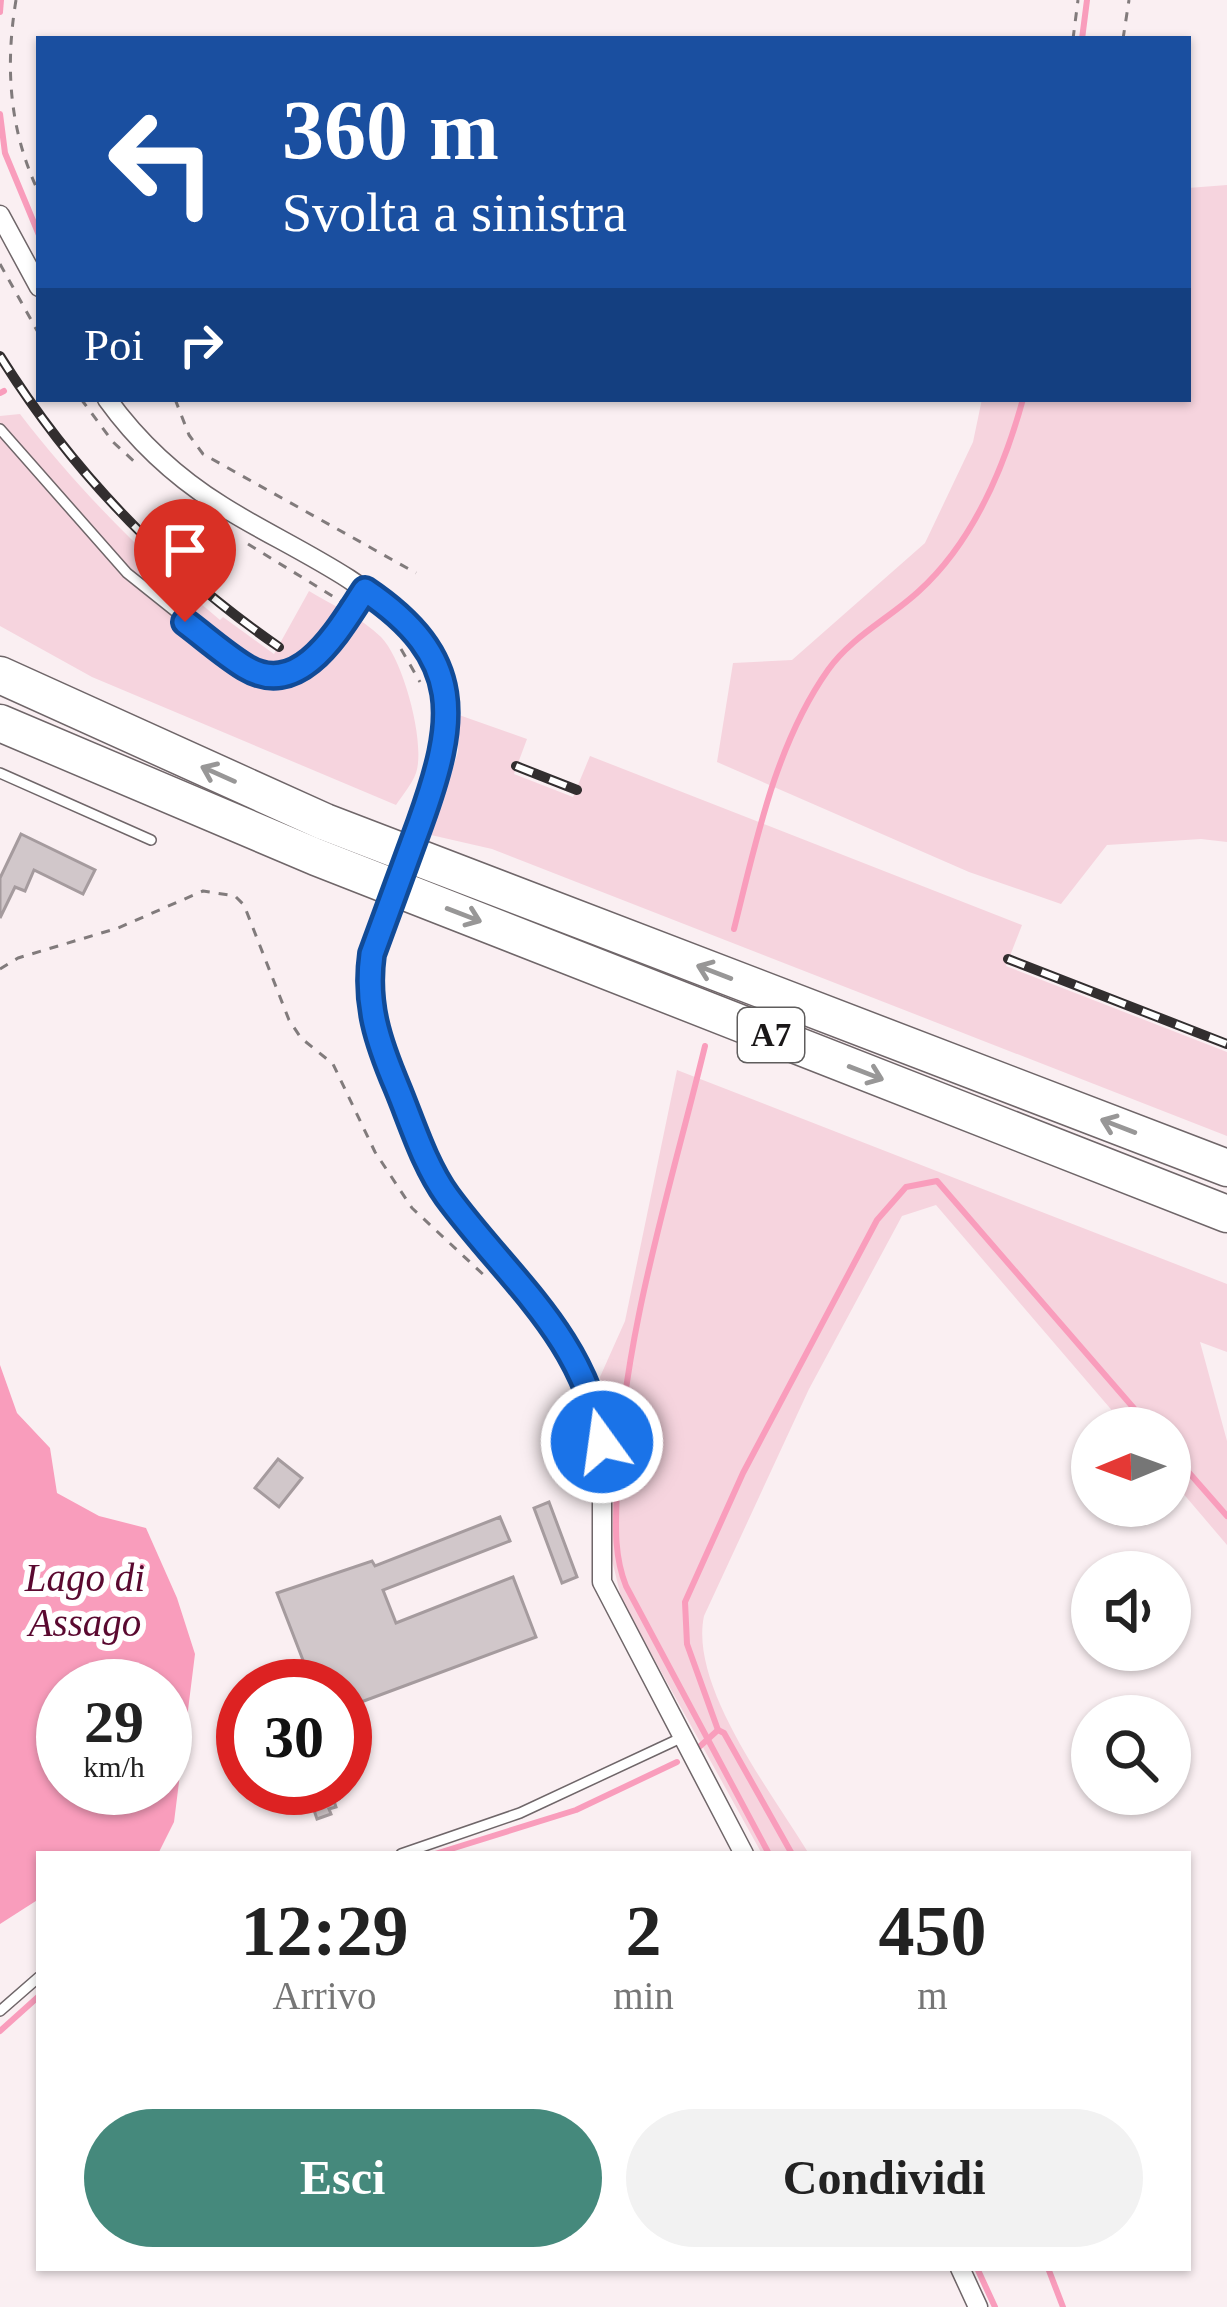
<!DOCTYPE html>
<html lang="it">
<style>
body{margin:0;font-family:Georgia,serif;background:#f2f2f2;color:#222;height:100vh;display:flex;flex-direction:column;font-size:45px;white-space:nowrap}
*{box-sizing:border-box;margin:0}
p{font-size:39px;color:#767676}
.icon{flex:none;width:66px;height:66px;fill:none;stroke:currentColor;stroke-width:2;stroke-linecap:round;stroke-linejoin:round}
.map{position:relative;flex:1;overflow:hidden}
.panel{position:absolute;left:36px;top:1851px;width:1155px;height:420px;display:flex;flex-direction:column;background:#fff;border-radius:0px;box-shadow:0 3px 9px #0004}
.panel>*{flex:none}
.guide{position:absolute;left:36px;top:36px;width:1155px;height:366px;border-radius:0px;box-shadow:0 3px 9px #0004;background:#1a4fa0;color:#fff;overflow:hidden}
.needle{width:78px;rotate:269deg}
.tools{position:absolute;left:1071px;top:1407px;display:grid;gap:24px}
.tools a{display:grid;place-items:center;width:120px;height:120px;border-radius:50%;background:#fff;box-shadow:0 3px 9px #0004;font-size:60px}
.speed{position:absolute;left:36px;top:1659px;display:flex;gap:24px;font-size:60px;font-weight:700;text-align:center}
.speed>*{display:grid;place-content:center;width:156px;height:156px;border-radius:50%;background:#fff;box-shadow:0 3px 9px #0004;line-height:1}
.speed small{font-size:30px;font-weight:400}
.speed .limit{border:18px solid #d22;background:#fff;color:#111}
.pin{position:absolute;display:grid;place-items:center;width:102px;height:102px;color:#fff;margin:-123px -51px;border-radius:50% 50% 50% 0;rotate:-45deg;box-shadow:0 0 12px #0007}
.pin .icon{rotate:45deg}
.me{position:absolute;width:132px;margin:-66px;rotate:346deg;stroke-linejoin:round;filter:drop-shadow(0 0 9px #0008)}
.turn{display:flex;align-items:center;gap:42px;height:252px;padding:0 48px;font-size:54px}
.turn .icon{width:156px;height:156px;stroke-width:2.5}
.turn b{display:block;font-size:84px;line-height:102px}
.then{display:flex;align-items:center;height:114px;padding:0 48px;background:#0003;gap:24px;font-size:45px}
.eta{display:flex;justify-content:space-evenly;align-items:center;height:204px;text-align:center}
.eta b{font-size:72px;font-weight:800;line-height:84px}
.cta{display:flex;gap:24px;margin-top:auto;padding:24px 48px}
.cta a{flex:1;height:138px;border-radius:72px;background:#45897c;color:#fff;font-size:48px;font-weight:800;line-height:138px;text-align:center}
.cta a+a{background:#f2f2f2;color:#222}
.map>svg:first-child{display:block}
</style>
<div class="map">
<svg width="1227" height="2307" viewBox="0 0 1227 2307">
<rect width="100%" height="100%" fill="#faeff2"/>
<g fill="#f6d4de">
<path d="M1227,185V842L1201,839L1107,845L1061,904L969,872L717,762L733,663L792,660L925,543L973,442L982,399H1188V188Z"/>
<path d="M20,414C78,490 147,558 220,620L223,617L274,654L309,591C332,605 362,618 381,637C403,659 426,743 416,773C412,784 402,796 396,805L92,677L0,626V416Z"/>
<path d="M459,715L527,739L514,774L573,797L590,756L1022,925L1006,966L1227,1052V1136L492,849L431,835L458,752Z"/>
<path d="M677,1070L1227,1284V1352L1200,1342L1227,1441V1545L1170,1478V1428H1127L936,1205L902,1216L809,1389L704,1616C689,1687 773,1794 809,1854H762L622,1601L608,1544L610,1441L600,1377L625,1321Z"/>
</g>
<path fill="#f99dbc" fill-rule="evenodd" d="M0,1365L17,1413L50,1448L57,1493L99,1516L146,1528L177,1598L195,1654L174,1822L158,1854H39V1899L0,1924ZM63,1686H165V1788H63Z"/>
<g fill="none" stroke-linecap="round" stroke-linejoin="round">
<g stroke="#f99dbc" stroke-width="6">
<path d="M0,12L1,0"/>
<path d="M1082,39L1087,0"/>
<path d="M0,114L5,153L39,235"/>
<path d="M0,393L4,391"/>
<path d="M734,929C756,842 775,745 828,670C851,637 890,618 919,591C973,542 1004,468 1023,399"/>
<path d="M705,1046C670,1190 622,1338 617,1487C616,1522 613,1553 626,1586L769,1854"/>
<path d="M1170,1451L1227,1516"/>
<path d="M718,1730L687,1644L685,1602L743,1473L877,1220L906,1187L937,1181L1151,1428"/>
<path d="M698,1748L718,1730L724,1733L792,1854"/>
<path d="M435,1854L576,1810L677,1762"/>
<path d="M0,2031L39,1996"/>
<path d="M977,2268L995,2307"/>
<path d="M1048,2268L1063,2307"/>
</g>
</g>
<g fill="#d1c7ca" stroke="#a59b9e" stroke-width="3">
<path d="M21,834L95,870L83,894L34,870L25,891L15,887L0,918V878Z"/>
<path d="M278,1459L302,1478L279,1507L255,1488Z"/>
<path d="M549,1502L577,1577L562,1583L534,1508Z"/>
<path d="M500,1517L510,1541L383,1590L396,1623L513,1577L536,1637L345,1708V1686H313L277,1593L372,1561L375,1566Z"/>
<path d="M319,1788H335L339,1799L334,1801L336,1807L329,1809L331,1814L317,1819L308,1792Z"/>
</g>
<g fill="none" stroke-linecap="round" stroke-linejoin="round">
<defs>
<g id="service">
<path d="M0,429L127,573L247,669C306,692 337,632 365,590"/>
<path d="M0,773L151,840"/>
<path d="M401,1854L520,1813L683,1737"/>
<path d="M0,2011L39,1977"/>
</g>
<g id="minor">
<path d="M0,215L39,287"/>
<path d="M107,399C138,442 177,478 222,506C318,567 483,619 441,765"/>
<path d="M372,954L368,984L373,1031L425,1155L446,1194L502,1260L584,1374L596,1410L602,1442V1582L744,1854"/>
<path d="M960,2268L978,2307"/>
</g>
<g id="motorway">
<path d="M0,675L325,822L1227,1168"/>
<path d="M0,723L316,857L1227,1214"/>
</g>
</defs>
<use href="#service" stroke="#6f6669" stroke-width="12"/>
<use href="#minor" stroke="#6f6669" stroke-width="21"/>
<use href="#motorway" stroke="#6f6669" stroke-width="39"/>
<g stroke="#817b7c" stroke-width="3" stroke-dasharray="9 9" stroke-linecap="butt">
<path d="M16,0C5,67 9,130 39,193"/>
<path d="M1073,39L1078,0"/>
<path d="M1123,39L1129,0"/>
<path d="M0,264L39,334"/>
<path d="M81,399L113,442L138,465"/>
<path d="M175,399L189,435L203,454L416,573"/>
<path d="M248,544L342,602"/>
<path d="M401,649L420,682"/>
<path d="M0,969L18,958L118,928L203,891L235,896L244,905L289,1020L301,1038L333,1064L375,1152L412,1208L487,1278"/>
</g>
<use href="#service" stroke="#fff" stroke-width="9"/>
<use href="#minor" stroke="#fff" stroke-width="18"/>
<use href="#motorway" stroke="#fff" stroke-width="36"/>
<defs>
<g id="rail">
<path d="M0,356C73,473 166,569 279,647"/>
<path d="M516,766L577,790"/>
<path d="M1008,959L1227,1044"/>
</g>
</defs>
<use href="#rail" stroke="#322e2f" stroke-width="10"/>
<use href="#rail" stroke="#fff" stroke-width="6" stroke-dasharray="18" stroke-linecap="butt"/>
<defs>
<path id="minor-bridge" d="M372,954L441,765"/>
</defs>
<use href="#minor-bridge" stroke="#6f6669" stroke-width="21" stroke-linecap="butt"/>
<use href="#minor-bridge" stroke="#fff" stroke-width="18"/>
</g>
<defs><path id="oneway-shaft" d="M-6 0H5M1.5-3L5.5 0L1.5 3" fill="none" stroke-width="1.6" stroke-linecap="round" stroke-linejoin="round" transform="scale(3)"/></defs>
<g stroke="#989797">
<use href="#oneway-shaft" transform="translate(218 774) rotate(-156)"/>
<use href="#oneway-shaft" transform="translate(464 915) rotate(21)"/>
<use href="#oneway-shaft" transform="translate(714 972) rotate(-159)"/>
<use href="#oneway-shaft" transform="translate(866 1073) rotate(21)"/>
<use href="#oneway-shaft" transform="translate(1118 1126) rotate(-159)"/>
</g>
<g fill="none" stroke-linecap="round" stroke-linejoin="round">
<defs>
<path id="route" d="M185,622C205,637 224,654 245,667C301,701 340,627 365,590C466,658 457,720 420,823C404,867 388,910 372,954C365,1004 378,1042 397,1087C412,1123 424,1164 447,1196C507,1278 584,1335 602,1442"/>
</defs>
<use href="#route" stroke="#114b97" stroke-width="30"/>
<use href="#route" stroke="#1a73e8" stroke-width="21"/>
</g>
<g text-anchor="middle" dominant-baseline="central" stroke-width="12" stroke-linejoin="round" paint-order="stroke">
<rect fill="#fff" stroke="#5f5d5d" stroke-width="3" x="738" y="1008" width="66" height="54" rx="9"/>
<g font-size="33" font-weight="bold" fill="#1a1718">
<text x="771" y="1035">A7</text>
</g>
<g font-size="39" font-style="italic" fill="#5a0930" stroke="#fff">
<text x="85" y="1577">Lago di<tspan x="85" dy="45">Assago</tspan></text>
</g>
</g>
</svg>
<div class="tools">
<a><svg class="needle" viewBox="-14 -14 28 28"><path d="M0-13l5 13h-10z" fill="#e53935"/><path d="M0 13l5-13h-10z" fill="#767676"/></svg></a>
<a><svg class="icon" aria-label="sound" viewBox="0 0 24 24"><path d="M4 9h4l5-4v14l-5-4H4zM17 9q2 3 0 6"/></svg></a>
<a><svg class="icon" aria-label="search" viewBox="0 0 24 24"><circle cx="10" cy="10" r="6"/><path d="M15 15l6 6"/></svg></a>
</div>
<div class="speed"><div>29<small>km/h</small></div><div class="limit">30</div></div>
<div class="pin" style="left:185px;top:622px;background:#d93025"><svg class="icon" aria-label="arrive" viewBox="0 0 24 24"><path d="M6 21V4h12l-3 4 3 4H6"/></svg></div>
<svg class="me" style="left:602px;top:1442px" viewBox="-20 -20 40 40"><circle r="17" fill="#1a73e8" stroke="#fff" stroke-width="3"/><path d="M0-11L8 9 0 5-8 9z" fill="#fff"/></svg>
<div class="guide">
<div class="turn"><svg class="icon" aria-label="left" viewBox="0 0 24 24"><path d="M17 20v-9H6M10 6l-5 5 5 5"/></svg><div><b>360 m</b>Svolta a sinistra</div></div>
<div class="then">Poi<svg class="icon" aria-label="right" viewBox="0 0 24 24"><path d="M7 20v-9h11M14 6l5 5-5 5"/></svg></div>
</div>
<section class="panel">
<div class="eta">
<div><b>12:29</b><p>Arrivo</p></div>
<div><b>2</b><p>min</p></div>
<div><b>450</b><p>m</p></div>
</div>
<div class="cta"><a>Esci</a><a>Condividi</a></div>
</section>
</div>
